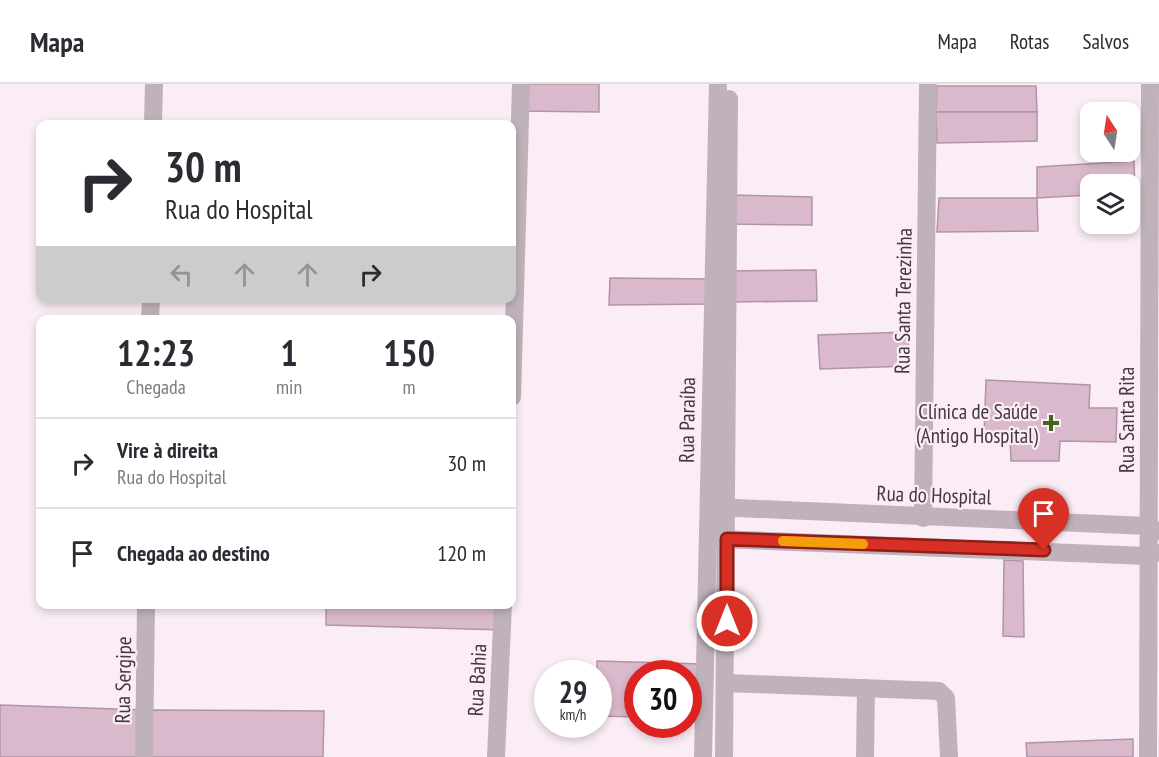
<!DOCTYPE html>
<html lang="pt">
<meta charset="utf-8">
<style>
body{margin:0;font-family:"PT Sans Narrow",sans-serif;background:#f7f7f7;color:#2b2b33;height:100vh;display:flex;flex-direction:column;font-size:22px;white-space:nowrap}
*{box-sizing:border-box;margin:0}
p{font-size:20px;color:#7c7c81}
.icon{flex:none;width:33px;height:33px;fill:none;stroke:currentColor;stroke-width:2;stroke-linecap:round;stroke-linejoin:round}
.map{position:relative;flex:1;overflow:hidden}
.panel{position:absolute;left:36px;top:231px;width:480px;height:294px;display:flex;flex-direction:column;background:#fff;border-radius:12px;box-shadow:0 3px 9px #0003}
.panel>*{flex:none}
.top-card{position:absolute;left:36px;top:36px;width:480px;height:183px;border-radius:12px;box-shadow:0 3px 9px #0003;background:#fff;color:#2b2b33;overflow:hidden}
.needle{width:39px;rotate:348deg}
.buttons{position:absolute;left:1080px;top:18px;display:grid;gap:12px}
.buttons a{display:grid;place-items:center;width:60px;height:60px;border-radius:12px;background:#fff;box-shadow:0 3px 9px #0003;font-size:30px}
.speed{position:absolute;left:534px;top:576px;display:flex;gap:12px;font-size:30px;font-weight:700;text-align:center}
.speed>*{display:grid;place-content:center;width:78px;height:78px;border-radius:50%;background:#fff;box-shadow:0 3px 9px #0003;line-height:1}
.speed small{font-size:15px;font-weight:400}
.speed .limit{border:9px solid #d22;background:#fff;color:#111}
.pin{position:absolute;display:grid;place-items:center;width:51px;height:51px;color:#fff;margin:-62px -26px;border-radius:50% 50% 50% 0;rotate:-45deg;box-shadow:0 0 6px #0007}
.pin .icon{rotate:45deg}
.me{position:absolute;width:66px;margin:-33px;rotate:0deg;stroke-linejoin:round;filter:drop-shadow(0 0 4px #0008)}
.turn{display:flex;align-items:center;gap:21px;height:126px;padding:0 30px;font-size:27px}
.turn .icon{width:78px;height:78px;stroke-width:2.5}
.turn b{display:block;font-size:42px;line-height:51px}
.lanes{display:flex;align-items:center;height:57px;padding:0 30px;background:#0003;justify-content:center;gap:30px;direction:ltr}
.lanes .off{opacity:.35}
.eta{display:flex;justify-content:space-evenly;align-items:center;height:102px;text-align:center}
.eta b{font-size:36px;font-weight:600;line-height:42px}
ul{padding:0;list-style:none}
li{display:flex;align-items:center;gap:18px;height:90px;padding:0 30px;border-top:2px solid #e1e1e2}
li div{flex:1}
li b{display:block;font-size:22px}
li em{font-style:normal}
header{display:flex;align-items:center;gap:36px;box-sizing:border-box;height:84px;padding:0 30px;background:#fff;border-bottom:2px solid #e1e1e2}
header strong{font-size:28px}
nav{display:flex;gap:33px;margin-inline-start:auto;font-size:21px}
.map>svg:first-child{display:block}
</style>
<header>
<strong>Mapa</strong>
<nav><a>Mapa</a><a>Rotas</a><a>Salvos</a></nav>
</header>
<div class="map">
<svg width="1159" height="673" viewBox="0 0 1159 673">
<rect width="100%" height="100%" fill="#fbedf5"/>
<g fill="#dab9cd" stroke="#b394a7" stroke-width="1.5">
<path d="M521,0H599V28L520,27Z"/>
<path d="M937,2H1036L1037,28H936Z"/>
<path d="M936,28H1037V57L937,59Z"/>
<path d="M1134,77L1135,109H1130V100H1090V111L1037,114V83Z"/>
<path d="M730,111L812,113V141L729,140Z"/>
<path d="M939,114H1037L1038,147L937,148Z"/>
<path d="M816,186L817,217L729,218V187Z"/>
<path d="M610,194L711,195V220L609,221Z"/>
<path d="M908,248L909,282L820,285L818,251Z"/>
<path d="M986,296L1090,301L1089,324H1117L1116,358L1060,357L1059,377H1011L1010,355L984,353Z"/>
<path d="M1004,476L1023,477L1024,553L1003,552Z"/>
<path d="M326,520H503L502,546L326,541Z"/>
<path d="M597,577L702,580L700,635H688V590H638V633L598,632Z"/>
<path d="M0,621L145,626L144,673H0Z"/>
<path d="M145,626L324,627L323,673H144Z"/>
<path d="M1133,655V673H1027L1026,659Z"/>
</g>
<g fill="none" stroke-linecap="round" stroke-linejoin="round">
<g stroke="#c0b2ba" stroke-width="18">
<path d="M153,40L154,0"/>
<path d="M150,236L151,214"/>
<path d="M512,313L521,0"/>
<path d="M715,423L1148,442L1157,447"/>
<path d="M923,434L928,0"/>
<path d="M717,455L1147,472L1157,469"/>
<path d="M727,599L939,607L946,614L949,673"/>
<path d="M144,673L146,520"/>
<path d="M496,673L503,520"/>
<path d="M703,673L718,0"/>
<path d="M724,673L729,15"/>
<path d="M865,673L866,604"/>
<path d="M1148,673L1150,0"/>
</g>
</g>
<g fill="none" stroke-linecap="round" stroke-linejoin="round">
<defs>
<path id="route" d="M727,537V455L1044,466"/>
</defs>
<use href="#route" stroke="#8d1f18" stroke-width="15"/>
<use href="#route" stroke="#d93025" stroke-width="10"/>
<path stroke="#f59e0b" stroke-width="10" d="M783,457L863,460"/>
</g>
<path fill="#42661e" stroke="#fbedf5" stroke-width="2" d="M1048 330h6v6h6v6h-6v6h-6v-6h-6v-6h6z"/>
<g text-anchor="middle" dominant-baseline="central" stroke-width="4.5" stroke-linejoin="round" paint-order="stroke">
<g font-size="21" fill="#453840" stroke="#fbedf5">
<text transform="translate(903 217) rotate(-89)">Rua Santa Terezinha</text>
<text transform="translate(687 336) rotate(-89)">Rua Paraíba</text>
<text transform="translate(1126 336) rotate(-90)">Rua Santa Rita</text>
<text transform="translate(934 411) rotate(2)">Rua do Hospital</text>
<text transform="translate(123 596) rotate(-89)">Rua Sergipe</text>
<text transform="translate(477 596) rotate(-87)">Rua Bahia</text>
</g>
<g font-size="21" fill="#453840" stroke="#fbedf5" text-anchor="end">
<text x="1038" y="327">Clínica de Saúde<tspan x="1038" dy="24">(Antigo Hospital)</tspan></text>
</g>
</g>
</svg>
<div class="buttons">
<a><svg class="needle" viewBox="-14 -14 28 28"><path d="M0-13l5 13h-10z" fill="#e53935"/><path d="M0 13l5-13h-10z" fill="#7c7c81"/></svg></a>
<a><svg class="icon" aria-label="layers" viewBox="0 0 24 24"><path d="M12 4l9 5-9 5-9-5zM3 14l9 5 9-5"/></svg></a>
</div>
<div class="speed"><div>29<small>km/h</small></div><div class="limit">30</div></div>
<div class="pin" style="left:1044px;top:466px;background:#d93025"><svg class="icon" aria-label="arrive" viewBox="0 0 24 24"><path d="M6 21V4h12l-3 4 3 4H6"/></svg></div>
<svg class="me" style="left:727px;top:537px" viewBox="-20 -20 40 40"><circle r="17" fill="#d93025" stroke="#fff" stroke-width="3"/><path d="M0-11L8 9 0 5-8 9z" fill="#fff"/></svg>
<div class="top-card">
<div class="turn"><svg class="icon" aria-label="right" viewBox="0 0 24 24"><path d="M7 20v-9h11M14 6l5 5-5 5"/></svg><div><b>30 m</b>Rua do Hospital</div></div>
<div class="lanes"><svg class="icon off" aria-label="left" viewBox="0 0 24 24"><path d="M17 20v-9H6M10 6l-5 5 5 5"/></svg><svg class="icon off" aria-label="ahead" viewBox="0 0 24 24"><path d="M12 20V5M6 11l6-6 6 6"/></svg><svg class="icon off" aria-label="ahead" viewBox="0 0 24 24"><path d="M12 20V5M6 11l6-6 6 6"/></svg><svg class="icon" aria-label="right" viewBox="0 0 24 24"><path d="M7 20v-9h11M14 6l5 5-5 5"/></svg></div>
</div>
<section class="panel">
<div class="eta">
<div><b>12:23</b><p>Chegada</p></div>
<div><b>1</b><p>min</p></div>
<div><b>150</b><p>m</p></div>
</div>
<ul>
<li><svg class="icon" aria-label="right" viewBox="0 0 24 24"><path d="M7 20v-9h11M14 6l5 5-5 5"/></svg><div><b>Vire à direita</b><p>Rua do Hospital</p></div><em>30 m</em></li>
<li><svg class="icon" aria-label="arrive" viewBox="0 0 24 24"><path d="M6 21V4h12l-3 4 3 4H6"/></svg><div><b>Chegada ao destino</b></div><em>120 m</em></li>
</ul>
</section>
</div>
